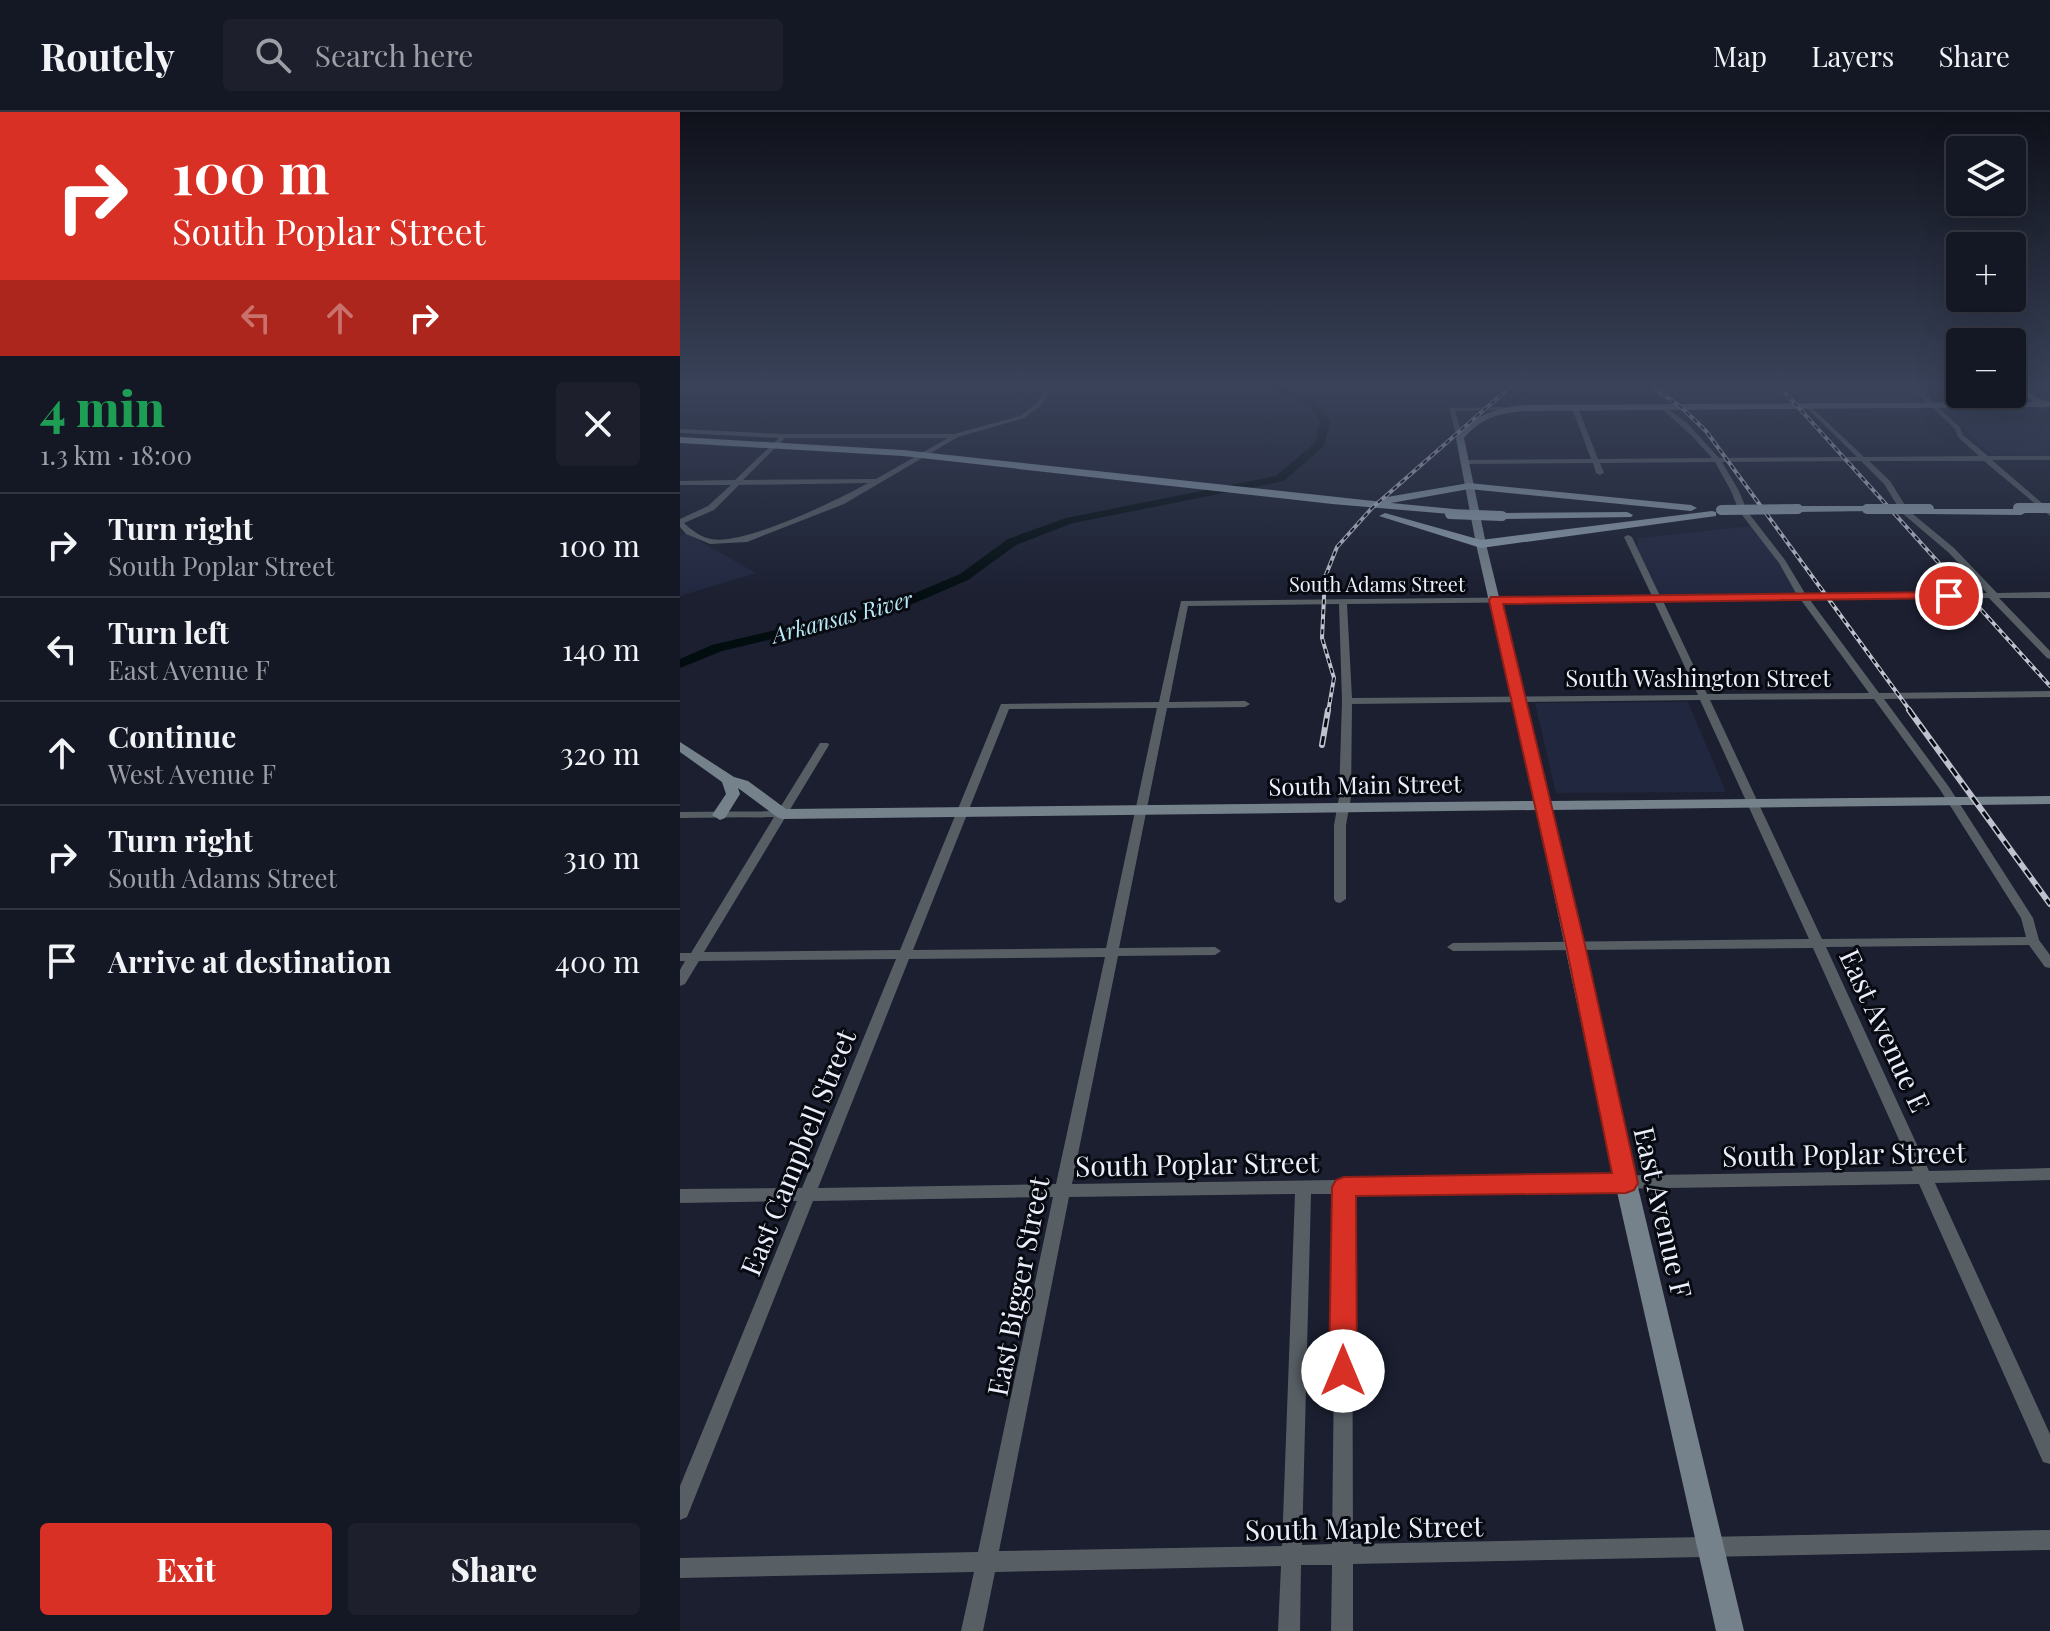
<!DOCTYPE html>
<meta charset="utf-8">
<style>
body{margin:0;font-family:"Playfair Display",serif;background:#1d202c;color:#f1f3f6;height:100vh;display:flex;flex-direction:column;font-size:30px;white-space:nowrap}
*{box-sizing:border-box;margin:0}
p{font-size:26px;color:#9d9fa6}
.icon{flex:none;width:44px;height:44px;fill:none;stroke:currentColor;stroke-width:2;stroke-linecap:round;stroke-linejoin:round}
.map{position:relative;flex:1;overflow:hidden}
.drawer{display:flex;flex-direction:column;background:#141724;width:680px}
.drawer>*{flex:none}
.guide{background:#d93025;color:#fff;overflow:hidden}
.tools{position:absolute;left:1266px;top:24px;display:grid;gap:16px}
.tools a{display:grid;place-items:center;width:80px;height:80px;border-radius:8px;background:#141724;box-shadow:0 8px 32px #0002,0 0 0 2px #333641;font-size:40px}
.pin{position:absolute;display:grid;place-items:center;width:68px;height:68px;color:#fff;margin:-34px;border:4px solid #fff;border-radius:50%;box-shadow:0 2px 8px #0007}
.me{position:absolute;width:88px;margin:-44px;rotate:0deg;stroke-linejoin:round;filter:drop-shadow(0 0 6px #0008)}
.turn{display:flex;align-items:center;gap:28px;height:168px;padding:0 40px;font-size:36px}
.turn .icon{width:104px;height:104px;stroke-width:2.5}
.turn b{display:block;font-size:56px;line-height:68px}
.lanes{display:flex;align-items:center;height:76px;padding:0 40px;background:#0003;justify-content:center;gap:40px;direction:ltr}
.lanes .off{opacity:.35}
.round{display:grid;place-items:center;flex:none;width:84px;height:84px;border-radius:8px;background:#1d202c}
.summary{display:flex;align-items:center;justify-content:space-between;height:136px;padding:0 40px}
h1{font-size:48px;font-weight:800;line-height:60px;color:#1e9e55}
.primary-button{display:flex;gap:16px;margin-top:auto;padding:16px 40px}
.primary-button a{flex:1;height:92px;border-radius:8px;background:#d93025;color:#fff;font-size:32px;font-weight:800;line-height:92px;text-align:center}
.primary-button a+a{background:#1d202c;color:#f1f3f6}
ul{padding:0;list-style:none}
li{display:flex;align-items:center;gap:24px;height:104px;padding:0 40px;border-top:2px solid #333641}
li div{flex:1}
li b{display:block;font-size:30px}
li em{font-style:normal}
header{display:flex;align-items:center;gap:48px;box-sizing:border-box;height:112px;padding:0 40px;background:#141724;border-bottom:2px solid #333641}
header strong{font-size:38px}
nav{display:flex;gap:44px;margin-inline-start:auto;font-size:28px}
.search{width:560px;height:72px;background:#1d202c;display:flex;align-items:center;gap:20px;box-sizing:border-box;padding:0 28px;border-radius:8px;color:#9d9fa6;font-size:30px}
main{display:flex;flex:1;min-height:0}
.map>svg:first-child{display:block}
</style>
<header>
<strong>Routely</strong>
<div class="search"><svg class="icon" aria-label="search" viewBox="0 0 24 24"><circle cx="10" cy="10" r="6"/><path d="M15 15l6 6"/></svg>Search here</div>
<nav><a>Map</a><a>Layers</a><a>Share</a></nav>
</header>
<main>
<section class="drawer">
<div class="guide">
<div class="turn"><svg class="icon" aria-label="right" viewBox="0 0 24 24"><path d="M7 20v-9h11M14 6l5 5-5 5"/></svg><div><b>100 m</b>South Poplar Street</div></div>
<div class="lanes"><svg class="icon off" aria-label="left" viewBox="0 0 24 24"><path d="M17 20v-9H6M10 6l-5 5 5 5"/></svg><svg class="icon off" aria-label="ahead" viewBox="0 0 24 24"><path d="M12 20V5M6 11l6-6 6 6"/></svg><svg class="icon" aria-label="right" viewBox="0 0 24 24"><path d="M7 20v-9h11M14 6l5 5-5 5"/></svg></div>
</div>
<div class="summary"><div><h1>4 min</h1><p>1.3 km · 18:00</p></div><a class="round"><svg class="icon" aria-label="close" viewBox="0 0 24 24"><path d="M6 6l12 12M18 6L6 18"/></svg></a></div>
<ul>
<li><svg class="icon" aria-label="right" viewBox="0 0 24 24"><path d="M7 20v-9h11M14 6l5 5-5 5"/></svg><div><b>Turn right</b><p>South Poplar Street</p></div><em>100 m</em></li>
<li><svg class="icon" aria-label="left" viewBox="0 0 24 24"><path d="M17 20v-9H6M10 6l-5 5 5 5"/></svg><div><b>Turn left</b><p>East Avenue F</p></div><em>140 m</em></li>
<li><svg class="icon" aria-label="ahead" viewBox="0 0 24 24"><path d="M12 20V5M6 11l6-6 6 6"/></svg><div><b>Continue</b><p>West Avenue F</p></div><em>320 m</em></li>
<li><svg class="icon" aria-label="right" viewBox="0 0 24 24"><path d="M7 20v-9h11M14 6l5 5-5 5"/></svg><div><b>Turn right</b><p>South Adams Street</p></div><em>310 m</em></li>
<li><svg class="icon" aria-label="arrive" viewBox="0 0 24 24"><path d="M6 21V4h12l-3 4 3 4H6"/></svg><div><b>Arrive at destination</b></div><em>400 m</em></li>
</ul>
<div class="primary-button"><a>Exit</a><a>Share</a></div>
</section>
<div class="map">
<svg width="1370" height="1519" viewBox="0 0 1370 1519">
<rect width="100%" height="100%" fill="#1b1f30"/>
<g fill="#21273e">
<path d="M981,276H1229L1244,290L1005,293Z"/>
<path d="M1303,294L1323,310H1370V344L1312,343L1260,295Z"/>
<path d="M1072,414L1084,426L1119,483L979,484L957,437L958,426Z"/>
<path d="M7,422L76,461L0,484V424Z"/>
<path d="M1008,590L1046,680L876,681L855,591Z"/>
</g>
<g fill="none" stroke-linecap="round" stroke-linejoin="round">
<path fill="#020d10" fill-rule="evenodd" d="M592,276C616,276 639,289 650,310L644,334L604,369L393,411L336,433L288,468L223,496L42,539L0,556V547L32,533L214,490L280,462L328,427L386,406L596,364L635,331L640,310L633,297Z"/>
<g fill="#575f65" fill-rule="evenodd">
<path d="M367,276H373L360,294L344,306L278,325L164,392L67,430L30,432L6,422L0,415V407L28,394L51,373H0V369L55,368L99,326L0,321V317L105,322H274L340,304L356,292ZM104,326H268L196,367L63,368L103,328ZM188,371C158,388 63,434 31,427C21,425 11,418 4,411L34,398L59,373Z"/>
<path d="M1231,276H1238L1280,315L1283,323L1308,344H1370V348H1312L1370,398V404L1304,349H1189L1210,369L1228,398L1274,436L1317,481L1370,480V486H1319L1370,539V547L1367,546L1309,486L1130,488L1199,581L1370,579V585L1204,587L1269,675L1353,806L1359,828L1370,843V856L1365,855L1349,833L1146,835L1249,1059L1370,1056V1068L1255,1071L1370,1322V1352L1363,1350L1239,1072L672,1081L673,1432L1370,1418V1438L673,1452V1519H651L652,1453H621L620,1519H598L601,1454L315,1460L303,1519H281L294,1460L0,1466V1446L298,1440L373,1085L133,1089L7,1405L0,1408V1374L117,1089L0,1091V1077L122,1076L216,847L19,849L5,872L0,874V858L5,849H0V841H11L94,705L0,706V700L98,699L140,631H148L149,633L24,840L220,838L321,592L479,590L501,489L972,484L944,425L948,423L952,425L980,484L1117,483L1099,451L1059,399L1051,379L1035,350L920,351L924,361L920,363L916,361L913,351L786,352L783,350L786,348L911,347L892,296L895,294L898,296L918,347L1032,346L1012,324L981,296V294L983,293L1007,311L1039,346L1177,345L1126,295L1125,294L1128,292L1184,345L1299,344L1278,325L1275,317ZM1181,349L1204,372L1222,401L1268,440L1307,481L1126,483L1105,448L1067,399L1059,379L1042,350ZM1121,488L1189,581L1027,582L983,489ZM974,489L1018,583L672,586L667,492ZM659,492L662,589L659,685L654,713V787L656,790L660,791L666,787V713L671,685L672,592L1020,588L1129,827L773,831L767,835L773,839L1133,836L1233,1059L392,1072L438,844L535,843L541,839L535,835L439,836L487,596L565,595L570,592L565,589L489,590L508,494ZM1194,587L1259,676L1341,806L1346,825L1142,827L1030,588ZM477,596L426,836L233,838L329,597ZM425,845L376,1072L138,1076L229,847ZM615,1082L602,1434L319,1439L389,1085ZM631,1082H656L652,1432L622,1433Z"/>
<path d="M825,295L827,296V298L775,299L783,326L780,328L777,326L769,296Z"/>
</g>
<path fill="#75828c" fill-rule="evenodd" d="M1336,276C1350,276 1357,290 1370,289V295L844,299C820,301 800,306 784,326L806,432L869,689L1370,684V692L871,698L957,1071L1064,1519H1036L935,1071L856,698L102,707L97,705L58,676L60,682L45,706L40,708L32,703L46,682L42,670L0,640V630L54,665L68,669L106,697L854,689L796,432L776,326C793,303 816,296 844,293L1354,290Z"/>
<g fill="#8c9dab" fill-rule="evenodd">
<path d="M0,325L223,338L703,390V386L707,385L789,371L1011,393L1017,396L1011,399L789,377L711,391L774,397L776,399L770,402L652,392L223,344L0,331Z"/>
<path d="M1187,394L1191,395V399L1118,400L1112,397L1118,394Z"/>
<path d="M1251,397H1341L1347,400L1341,403L1247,402L1245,400Z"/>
<path d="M1032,399L1036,400V404L801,436L699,404L705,401L801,428Z"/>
<path d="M947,400L953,403L951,405L822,407L816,404L822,401Z"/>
</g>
<defs>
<g id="rail-far1">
<path d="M974,276L1001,295L1026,319L1231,600"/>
<path d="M1101,276L1370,574"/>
<path d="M648,600L654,566L642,526L645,465L657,435L692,396L829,276"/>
</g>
<g id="rail">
<path d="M1229,598L1370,792"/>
<path d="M642,633L648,598"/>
</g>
</defs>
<use href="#rail-far1" stroke="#bec2cf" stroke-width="4"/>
<use href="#rail" stroke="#bec2cf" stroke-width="6"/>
<use href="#rail-far1" stroke="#080a11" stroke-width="2" stroke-dasharray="5" stroke-linecap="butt"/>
<use href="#rail" stroke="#080a11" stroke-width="3" stroke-dasharray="9" stroke-linecap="butt"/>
<g stroke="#8c9dab" stroke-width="10">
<path d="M1338,396H1370"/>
<path d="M1187,397H1249"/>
<path d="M1041,398L1118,397"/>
<path d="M770,402L822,404"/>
</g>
</g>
<linearGradient id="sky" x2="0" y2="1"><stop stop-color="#0f111a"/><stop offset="0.56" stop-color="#394259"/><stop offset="1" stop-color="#394259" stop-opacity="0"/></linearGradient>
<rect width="1370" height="489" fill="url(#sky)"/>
<path fill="#d93025" stroke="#8d1f18" stroke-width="2" d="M1269,480L1274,481V486L823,492L905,833L958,1071L954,1078L946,1081L676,1084L677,1259L673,1268L663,1272L653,1268L649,1259L652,1075L656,1068L664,1065L932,1061L886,833L809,488L811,485Z"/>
<g text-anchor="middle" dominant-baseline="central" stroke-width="6" stroke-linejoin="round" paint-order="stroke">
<g font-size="20" fill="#ebeffb" stroke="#080a11">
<text x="697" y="471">South Adams Street</text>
</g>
<g font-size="22" font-style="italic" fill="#b8eaf6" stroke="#080a11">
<text transform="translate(162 504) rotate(-15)">Arkansas River</text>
</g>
<g font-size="24" fill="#ebeffb" stroke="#080a11">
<text x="1018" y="565">South Washington Street</text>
<text transform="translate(685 672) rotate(-1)">South Main Street</text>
</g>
<g font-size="28" fill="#ebeffb" stroke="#080a11">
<text transform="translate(1206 918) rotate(65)">East Avenue E</text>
<text transform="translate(117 1040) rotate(-68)">East Campbell Street</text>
<text transform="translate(1164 1041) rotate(-1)">South Poplar Street</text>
<text transform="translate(517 1051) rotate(-1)">South Poplar Street</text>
<text transform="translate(984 1100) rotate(77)">East Avenue F</text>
<text transform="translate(337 1174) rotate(-79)">East Bigger Street</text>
<text transform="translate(684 1415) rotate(-1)">South Maple Street</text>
</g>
</g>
</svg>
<div class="tools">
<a><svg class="icon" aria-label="layers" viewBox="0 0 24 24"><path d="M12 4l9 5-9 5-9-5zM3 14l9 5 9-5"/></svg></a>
<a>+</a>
<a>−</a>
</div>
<div class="pin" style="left:1269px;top:484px;background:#d93025"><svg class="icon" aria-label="arrive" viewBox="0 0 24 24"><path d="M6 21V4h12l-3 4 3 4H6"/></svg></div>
<svg class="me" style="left:663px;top:1259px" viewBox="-20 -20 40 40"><circle r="19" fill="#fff"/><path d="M0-13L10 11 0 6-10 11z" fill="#d93025"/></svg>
</div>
</main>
